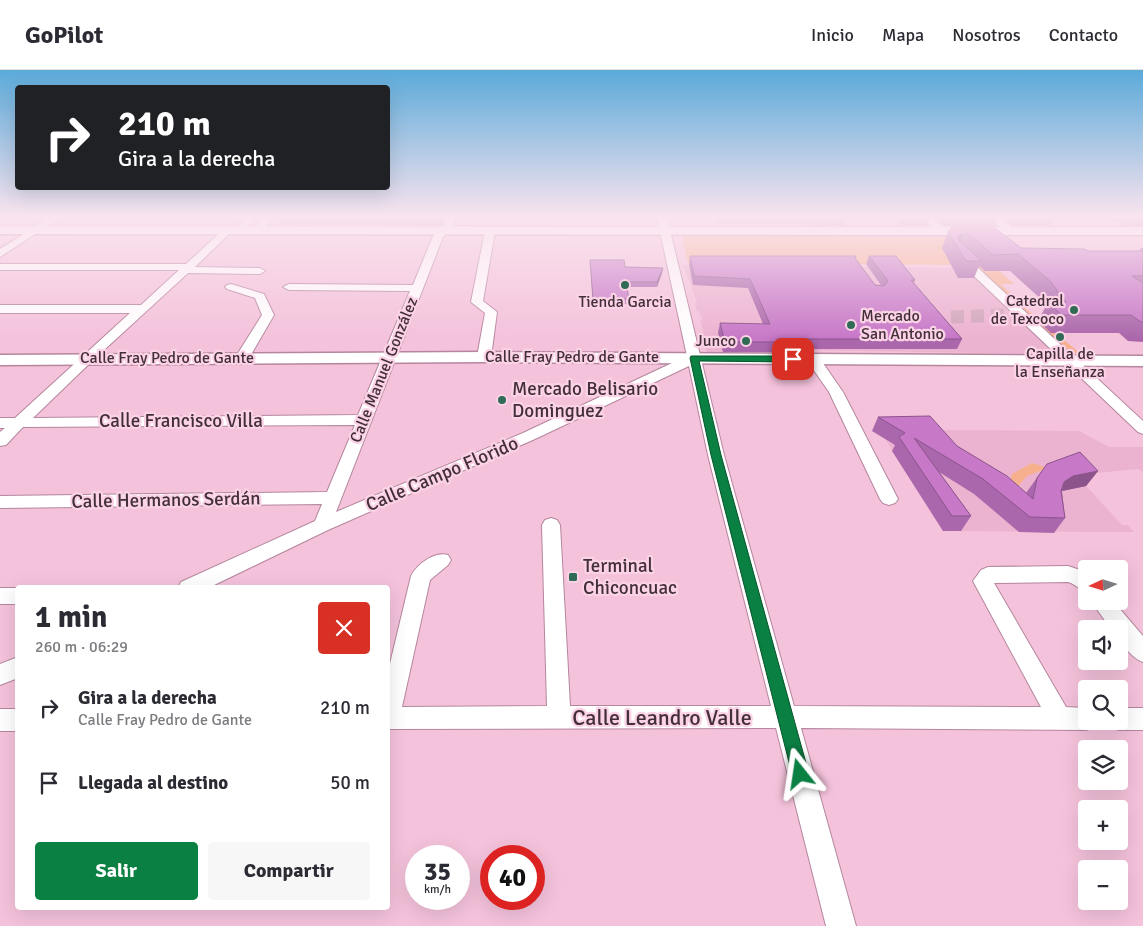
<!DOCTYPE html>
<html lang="es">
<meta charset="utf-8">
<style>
body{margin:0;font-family:Signika,sans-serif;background:#f7f7f7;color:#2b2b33;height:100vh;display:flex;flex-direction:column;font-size:19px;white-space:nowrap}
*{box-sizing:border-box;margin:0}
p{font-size:16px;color:#7c7c81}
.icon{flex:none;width:28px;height:28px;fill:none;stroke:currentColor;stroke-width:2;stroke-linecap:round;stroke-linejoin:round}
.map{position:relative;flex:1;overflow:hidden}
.details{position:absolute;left:15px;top:515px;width:375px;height:325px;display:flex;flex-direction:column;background:#fff;border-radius:5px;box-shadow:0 5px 20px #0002}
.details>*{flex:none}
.banner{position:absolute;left:15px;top:15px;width:375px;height:105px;border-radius:5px;box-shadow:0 5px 20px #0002;background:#202124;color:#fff;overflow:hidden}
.needle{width:32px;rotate:266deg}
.tools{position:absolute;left:1078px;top:490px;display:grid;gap:10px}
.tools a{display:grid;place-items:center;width:50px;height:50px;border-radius:5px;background:#fff;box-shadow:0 5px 20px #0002;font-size:25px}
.speed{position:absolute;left:405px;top:775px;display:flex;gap:10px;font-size:25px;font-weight:700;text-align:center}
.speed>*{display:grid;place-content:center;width:65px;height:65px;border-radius:50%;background:#fff;box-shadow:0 5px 20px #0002;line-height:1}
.speed small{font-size:12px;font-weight:400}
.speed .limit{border:8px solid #d22;background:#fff;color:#111}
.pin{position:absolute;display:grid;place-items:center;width:42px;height:42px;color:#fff;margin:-21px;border-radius:10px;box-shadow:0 2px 8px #0006}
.me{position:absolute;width:55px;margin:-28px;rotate:345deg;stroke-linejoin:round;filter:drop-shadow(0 0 4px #0008)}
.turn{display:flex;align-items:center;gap:18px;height:105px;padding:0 20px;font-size:22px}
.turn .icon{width:65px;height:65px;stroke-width:2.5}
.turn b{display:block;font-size:35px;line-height:42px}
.round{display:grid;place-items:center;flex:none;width:52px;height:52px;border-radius:5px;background:#f7f7f7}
.headline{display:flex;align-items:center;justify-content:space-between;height:85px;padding:0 20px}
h1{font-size:30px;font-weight:700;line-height:38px}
.button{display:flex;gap:10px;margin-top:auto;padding:10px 20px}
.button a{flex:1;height:58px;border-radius:5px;background:#0b8043;color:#fff;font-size:20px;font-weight:700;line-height:58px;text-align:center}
.button a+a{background:#f7f7f7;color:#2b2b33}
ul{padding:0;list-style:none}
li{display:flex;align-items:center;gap:15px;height:75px;padding:0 20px}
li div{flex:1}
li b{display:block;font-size:19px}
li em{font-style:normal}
header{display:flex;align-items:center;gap:30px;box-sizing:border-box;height:70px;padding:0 25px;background:#fff;border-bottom:1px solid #e1e1e2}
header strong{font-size:24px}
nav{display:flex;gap:28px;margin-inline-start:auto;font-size:18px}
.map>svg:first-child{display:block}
</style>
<header>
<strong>GoPilot</strong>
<nav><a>Inicio</a><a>Mapa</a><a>Nosotros</a><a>Contacto</a></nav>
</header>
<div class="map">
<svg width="1143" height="856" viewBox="0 0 1143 856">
<rect width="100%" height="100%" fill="#f4c2db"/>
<g fill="#ecb3d0">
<path d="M683,195L967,198L1057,284L789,280L707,283L702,263L704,261L700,252L702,249L699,242L696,240L695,234L697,232Z"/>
<path d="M940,360L1079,361L1109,377H1143V402L1138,399L1076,405L1122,455H1128L1134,462L943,461L880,361Z"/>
</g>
<g fill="#f7b08e">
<path d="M681,165L952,167L987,190L1014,214H1001L1023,236L1081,284H1073L968,195L688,193Z"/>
<path d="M1032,393L1048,398L1027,406L1016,419L1009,415L1012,404Z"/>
</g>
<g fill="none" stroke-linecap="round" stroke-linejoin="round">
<path stroke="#d1a5bb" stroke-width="13" stroke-dasharray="13 7" stroke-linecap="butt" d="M951,247L1004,245"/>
<defs>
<g id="minor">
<path d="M49,148H60L0,187V179Z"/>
<path d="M246,148H256L243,162H237L235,160Z"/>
<path d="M263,148H273L261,162H255L253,160Z"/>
<path d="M446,148H456L452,157L443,167L336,442L523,363L687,286L657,148H667L724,385L794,636L1041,637L973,511L981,500L988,497L1068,496L1086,502V522C1079,520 1076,514 1068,512L994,513L1066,637L1086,638V651H1097L1094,657L1086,660L801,658L856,856H826L776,658L388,659V602L411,506C417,494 435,481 448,485L451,490L448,495L430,510L402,637L547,636L542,455L545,450L551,448L557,450L560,455L570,636H771L708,385L689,296L535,369L328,460L208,518H178L181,512L315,451L322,434L0,438V426L327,422L355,355L23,357L6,375L0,376V362L5,358H0V348H15L130,243H0V235H141L179,200H0V194H186L225,158H231V162L195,197L260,198L265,201L260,204L188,203L91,292L33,348L358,345L410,221L289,220L283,217L289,214L413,215L433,166L445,154Z"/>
<path d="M922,148H933L947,161L945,163H939Z"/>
<path d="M989,148H1000L1017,161L1015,163H1009Z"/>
<path d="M490,158L495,161L483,231L497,242L491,287L484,291L477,287L485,243L471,232L485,161Z"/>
<path d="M959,183L963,184L1143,351V364L1138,362L955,188L954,186L955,184Z"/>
<path d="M231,214L264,224L274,245L249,288L242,292L235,288L262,245L255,228L227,219L225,217L227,215Z"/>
<path d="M813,285L818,286L843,322L898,429L895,433L889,435L883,433L880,429L829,322L806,289Z"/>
<rect x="0" y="518" width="18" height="16"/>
<path d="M1091,531H1113L1143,566V592C1130,587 1119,572 1119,559H1111Z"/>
<path d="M18,587V608L0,615V594Z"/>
<path d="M1119,638H1143V660H1119L1111,657L1108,651H1119Z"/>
<rect x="0" y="639" width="18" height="22"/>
</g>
<g id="major">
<path d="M0,156L1143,157V165L0,164Z"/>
<path d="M484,282L1143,286V296L484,292L0,295V285Z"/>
</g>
</defs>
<use href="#minor" stroke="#b5869e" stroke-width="2"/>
<use href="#major" stroke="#b5869e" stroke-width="3"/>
<use href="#minor" fill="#fff" fill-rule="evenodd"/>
<use href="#major" fill="#fff" fill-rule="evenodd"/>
</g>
<g fill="#ab67ab">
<path d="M279,148H444L442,155L281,154Z"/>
<path d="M714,148H846L844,155L716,153Z"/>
<path d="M894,148H930L927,155H901Z"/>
<path d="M935,148H998L995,155H991L1021,178L1089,181H1139L1141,178H1143V272L1128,271L1119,263H1051L1038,251L1046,236L1041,229L1010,201H985L979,196L974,208H958L942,178L948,162L954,155H943Z"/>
<path d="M1003,148H1055L1051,155H1012Z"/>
<path d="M1110,148H1143V156L1123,155Z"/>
<path d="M690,186L855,188L875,215H881L866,194L869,186L915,210L914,213L962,269L957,279H776V282H723L718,263L720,253L763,254L748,218L693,215L689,195Z"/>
<path d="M590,190L625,197L663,198L662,203L657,217H627L629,229V234H593Z"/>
<path d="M878,347L957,376L1026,423L1047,394L1098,401L1086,416L1062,421L1065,448L1054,463L1019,462L974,424L939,402L971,446L961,461H943L892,381L895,375L872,361Z"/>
</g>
<g fill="#8b548b">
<path d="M441,148H444L442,155Z"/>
<path d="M964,163L958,177V165Z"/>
<path d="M663,198L662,203L657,217V212Z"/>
<path d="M1098,401L1086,416L1062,421L1064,412L1073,406Z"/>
</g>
<g fill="#c778c7" stroke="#8b548b">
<path d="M957,151H986L1021,178L1084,179L1089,181H1143V206H1132L1143,213V252H1141L1131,245H1062L1048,233L1066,232L1050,211L1018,184L993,185L969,164L964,163L958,165V170L982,191H966L948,162Z"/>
<path d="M690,186H856L855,188L875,215L884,216L888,211L869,186H896L915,210H911L962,269H777L778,272H725L720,253L770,254L750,209L694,206Z"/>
<path d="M590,190H624L625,197L663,198L657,212H626L629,229H593Z"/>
<path d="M930,346L957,376L1007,406L1033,429L1037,408L1047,394L1080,382L1098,401L1073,406L1064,412L1061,421L1065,448L1030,447L983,409L914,368L971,446H952L899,367L905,363L878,347Z"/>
</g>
<linearGradient id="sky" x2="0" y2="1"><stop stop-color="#5baada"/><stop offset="0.55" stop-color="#fae4ef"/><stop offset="1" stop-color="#fae4ef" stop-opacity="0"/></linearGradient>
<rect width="1143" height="268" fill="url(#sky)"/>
<path fill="#0b8043" stroke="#07532c" d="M691,286H793L798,289L793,292L699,291L721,385L809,704L806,710L800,712L795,710L792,704L711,385L690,288Z"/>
<g fill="#306b55" stroke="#fbd2e6" stroke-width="2">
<circle cx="625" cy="215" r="5"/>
<circle cx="1074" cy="240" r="5"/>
<circle cx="851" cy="255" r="5"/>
<circle cx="1060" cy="267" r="5"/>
<circle cx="746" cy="271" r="5"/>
<circle cx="502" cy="330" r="5"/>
<rect x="568" y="502" width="10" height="10" rx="2.5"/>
</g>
<g text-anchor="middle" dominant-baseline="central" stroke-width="4.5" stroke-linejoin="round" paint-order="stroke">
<g font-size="16" fill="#432f39" stroke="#fbd2e6" text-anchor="end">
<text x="1064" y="231">Catedral<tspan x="1064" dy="18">de Texcoco</tspan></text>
<text x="625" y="232" text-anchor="middle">Tienda Garcia</text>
<text x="861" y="246" text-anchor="start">Mercado<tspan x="861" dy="18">San Antonio</tspan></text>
<text x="736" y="271">Junco</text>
<text x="1060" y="284" text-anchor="middle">Capilla de<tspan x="1060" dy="18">la Enseñanza</tspan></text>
</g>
<g font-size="16" fill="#432f39" stroke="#fbd2e6">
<text x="572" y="287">Calle Fray Pedro de Gante</text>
<text x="167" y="288">Calle Fray Pedro de Gante</text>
<text transform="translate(384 300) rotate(-68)">Calle Manuel González</text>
</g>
<g font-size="19" fill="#432f39" stroke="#fbd2e6" text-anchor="start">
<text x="512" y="319">Mercado Belisario<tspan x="512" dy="22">Dominguez</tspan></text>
<text x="583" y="496">Terminal<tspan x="583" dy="22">Chiconcuac</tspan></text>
</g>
<g font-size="19" fill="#432f39" stroke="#fbd2e6">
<text x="181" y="351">Calle Francisco Villa</text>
<text transform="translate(442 404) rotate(-23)">Calle Campo Florido</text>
<text transform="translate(166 430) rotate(-1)">Calle Hermanos Serdán</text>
</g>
<g font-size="22" fill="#432f39" stroke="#fbd2e6">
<text x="662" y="647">Calle Leandro Valle</text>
</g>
</g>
</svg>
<div class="tools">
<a><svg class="needle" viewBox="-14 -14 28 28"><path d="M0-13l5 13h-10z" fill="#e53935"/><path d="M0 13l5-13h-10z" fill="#7c7c81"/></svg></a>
<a><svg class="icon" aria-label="sound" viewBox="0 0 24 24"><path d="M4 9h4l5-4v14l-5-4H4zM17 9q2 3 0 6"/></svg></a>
<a><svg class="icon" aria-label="search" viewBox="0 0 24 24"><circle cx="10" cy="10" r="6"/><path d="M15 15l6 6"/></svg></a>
<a><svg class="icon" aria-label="layers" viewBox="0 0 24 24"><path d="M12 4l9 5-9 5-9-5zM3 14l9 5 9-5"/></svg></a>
<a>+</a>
<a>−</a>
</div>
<div class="speed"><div>35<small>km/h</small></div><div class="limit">40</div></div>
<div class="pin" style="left:793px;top:289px;background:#d93025"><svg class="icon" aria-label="arrive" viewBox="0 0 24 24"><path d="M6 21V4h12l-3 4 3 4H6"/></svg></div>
<svg class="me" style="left:800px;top:704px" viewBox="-20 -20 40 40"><path d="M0-17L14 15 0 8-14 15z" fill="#0b8043" stroke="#fff" stroke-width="4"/></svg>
<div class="banner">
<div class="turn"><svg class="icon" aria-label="right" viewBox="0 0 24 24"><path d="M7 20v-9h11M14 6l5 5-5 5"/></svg><div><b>210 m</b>Gira a la derecha</div></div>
</div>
<section class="details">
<div class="headline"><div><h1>1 min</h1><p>260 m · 06:29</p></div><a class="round" style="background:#d93025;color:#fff"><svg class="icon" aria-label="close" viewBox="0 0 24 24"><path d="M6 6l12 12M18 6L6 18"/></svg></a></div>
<ul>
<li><svg class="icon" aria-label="right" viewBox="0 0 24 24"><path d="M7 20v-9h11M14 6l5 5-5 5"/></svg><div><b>Gira a la derecha</b><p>Calle Fray Pedro de Gante</p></div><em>210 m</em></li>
<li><svg class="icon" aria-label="arrive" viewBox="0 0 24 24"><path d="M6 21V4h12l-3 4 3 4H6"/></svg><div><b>Llegada al destino</b></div><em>50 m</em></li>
</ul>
<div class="button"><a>Salir</a><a>Compartir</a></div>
</section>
</div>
